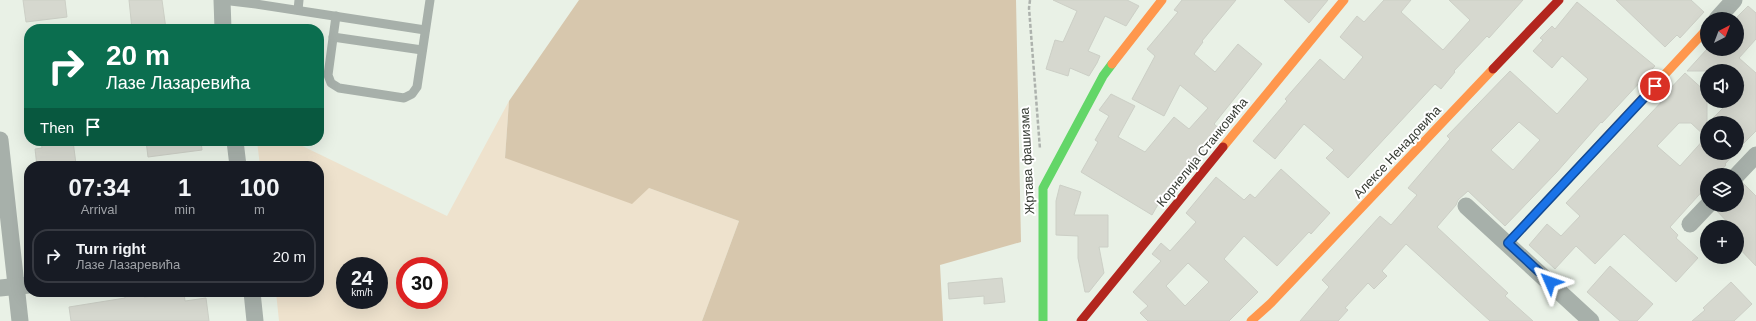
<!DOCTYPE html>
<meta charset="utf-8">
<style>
body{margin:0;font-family:Helvetica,sans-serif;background:#242831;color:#f1f3f6;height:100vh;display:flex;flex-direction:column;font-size:15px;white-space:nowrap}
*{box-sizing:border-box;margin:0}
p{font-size:13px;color:#9ea1a6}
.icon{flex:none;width:22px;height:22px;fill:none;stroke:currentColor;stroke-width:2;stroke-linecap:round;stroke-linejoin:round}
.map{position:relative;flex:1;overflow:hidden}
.panel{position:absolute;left:24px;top:161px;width:300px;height:136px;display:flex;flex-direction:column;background:#171b24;border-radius:16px;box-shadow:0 4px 16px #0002}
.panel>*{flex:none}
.hud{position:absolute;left:24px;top:24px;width:300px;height:122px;border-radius:16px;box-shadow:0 4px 16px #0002;background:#0b6e4f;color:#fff;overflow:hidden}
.needle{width:26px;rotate:42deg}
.controls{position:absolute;left:1700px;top:12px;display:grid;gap:8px}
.controls a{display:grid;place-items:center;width:44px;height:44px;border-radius:50%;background:#171b24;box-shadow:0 4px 16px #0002;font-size:20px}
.speed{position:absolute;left:336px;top:257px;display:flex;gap:8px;font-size:20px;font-weight:700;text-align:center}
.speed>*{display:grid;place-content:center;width:52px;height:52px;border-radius:50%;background:#171b24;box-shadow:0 4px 16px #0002;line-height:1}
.speed small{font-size:10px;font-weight:400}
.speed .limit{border:6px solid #d22;background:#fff;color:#111}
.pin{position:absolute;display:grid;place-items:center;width:34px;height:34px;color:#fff;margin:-17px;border:2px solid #fff;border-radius:50%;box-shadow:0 1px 4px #0007}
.me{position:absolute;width:44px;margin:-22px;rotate:313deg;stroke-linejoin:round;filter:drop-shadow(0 0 3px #0008)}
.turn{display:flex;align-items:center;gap:14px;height:84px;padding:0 16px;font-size:18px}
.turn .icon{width:52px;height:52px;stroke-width:2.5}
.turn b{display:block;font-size:28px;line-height:34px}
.then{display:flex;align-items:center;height:38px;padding:0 16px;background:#0003;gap:8px;font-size:15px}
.eta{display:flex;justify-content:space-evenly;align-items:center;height:68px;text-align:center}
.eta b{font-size:24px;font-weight:700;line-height:28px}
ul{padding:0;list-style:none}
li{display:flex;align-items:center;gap:12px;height:54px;margin:0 8px 6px;padding:0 8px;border:2px solid #363941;border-radius:16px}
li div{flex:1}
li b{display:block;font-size:15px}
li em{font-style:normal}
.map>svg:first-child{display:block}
</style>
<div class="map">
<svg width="1756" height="321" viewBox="0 0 1756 321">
<rect width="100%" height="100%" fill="#e9f1e6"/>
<path fill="#eee2cd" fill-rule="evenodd" d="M509,101L505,158L649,188L739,221L702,321H279L276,292H319V166H260L257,141H292L447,216ZM345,266H379V300H345ZM405,266H439V300H405Z"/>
<path fill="#d7c7ad" d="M579,0H1016L1021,242L940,265L943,321H702L739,221L649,188L632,204L505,158L509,101Z"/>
<g fill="#d6d8cf" stroke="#cccfc6" fill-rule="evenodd">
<path d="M23,0H65L67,17L26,22Z"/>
<path d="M129,0H162L166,29H132Z"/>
<path d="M1053,0H1127L1139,6L1126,26L1105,16L1088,51L1100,56L1097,63L1089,76L1070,68L1068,76L1046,69L1055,40L1063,42L1077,11Z"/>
<path d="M1182,0H1236L1202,41L1203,42L1194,54L1215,72L1238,44L1262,64L1214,124L1221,130L1167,197L1164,194L1152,215L1081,172L1098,142L1095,140L1109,116L1099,110L1111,94L1135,106L1118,137L1145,152L1174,117L1189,129L1208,108L1180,85L1164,116L1132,99L1155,56L1147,49L1178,12L1174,10Z"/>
<path d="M1284,0H1328L1309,23Z"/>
<path d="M1384,0H1411L1401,12L1443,50L1470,20L1449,0H1523L1489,38L1487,36L1454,71L1455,72L1441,89L1435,84L1348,178L1326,158L1334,150L1304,124L1275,159L1253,141L1287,101L1285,99L1320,59L1344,80L1363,57L1340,37L1357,16L1364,22Z"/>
<path d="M1616,0H1691L1704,12L1680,38L1677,35L1665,47Z"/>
<path d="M1577,2L1655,66L1602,123L1601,122L1556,173L1505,226L1468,191L1458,200L1456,205L1437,227L1508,293L1505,296L1533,321H1490L1406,244L1382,271L1387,276L1374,289L1368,283L1345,308L1348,310L1338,321H1300L1329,287L1322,280L1380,216L1391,225L1417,195L1408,188L1450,139L1447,136L1510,71L1557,114L1588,79L1562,56L1552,68L1533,51L1543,40L1540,38L1552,26L1555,29ZM1519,122L1540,140L1513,170L1491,150Z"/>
<path d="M1748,6L1756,13V39L1739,58L1756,73V131L1737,150V123H1708L1730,101H1737V93L1745,85L1737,78V71H1687L1707,49H1737V17Z"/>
<path d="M1685,73L1707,93V153H1735L1725,164L1726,165L1717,175H1707V186L1670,227L1678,235L1676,238L1698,258L1676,282L1624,234L1595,264L1576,246L1555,269L1529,245L1547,224L1561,236L1580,216L1566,203L1667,96L1665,94ZM1679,123H1691L1706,137L1680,166L1657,146Z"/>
<path d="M41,141H73L76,164L37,166L35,149L42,148Z"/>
<path d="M146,141H201L202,150L148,157Z"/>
<path d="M1281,169L1330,213L1311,234L1309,232L1277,266L1244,236L1224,259L1258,292L1229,321H1148L1140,313L1148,306L1133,292L1161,261L1152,254L1161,243L1170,251L1196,222L1186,213L1216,177L1244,200L1250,194L1255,198ZM1188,263L1209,282L1185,306L1166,286Z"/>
<path d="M1743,183L1756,196V266L1737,246V227H1732L1716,210L1718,205H1737V185Z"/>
<path d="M1060,185L1081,192L1074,215H1108V247H1099L1104,273L1089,292H1085L1078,258V236L1056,235V201Z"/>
<path d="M1610,266L1653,304L1637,321H1620L1587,292Z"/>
<path d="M1002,278L1005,302L984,304V296L949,299L948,283Z"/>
<path d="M1731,282L1752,304L1734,321H1692L1705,310L1703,308Z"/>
<path d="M184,293L185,301L206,298L209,321H71L69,307L125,298V296L144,295V297Z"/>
</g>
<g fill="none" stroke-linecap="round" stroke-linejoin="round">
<path stroke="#adb2ad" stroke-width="2.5" stroke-dasharray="4 2" stroke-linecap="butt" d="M1030,0L1029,8L1040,149"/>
<g stroke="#a7b0aa" stroke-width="9">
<path d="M222,0L256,4L425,30"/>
<path d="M298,10L299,0"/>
<path d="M336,16L328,75L331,83L339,88L404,98L412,94L417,87L430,0"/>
<path d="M333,37L422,50"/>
</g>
<g stroke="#a7b0aa" stroke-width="17">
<path d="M222,0L223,29"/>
<path d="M1717,19L1734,0"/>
<path d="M0,140L20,321"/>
<path d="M235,141L238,166"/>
<path d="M1737,175L1756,155"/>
<path d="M1466,206L1591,321"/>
<path d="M1690,224L1708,205"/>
<path d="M0,288L29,285"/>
<path d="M252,292L255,321"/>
</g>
<path stroke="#63d668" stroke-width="9" d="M1043,321V188L1103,76L1112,64"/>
<g stroke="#ff974d" stroke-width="9">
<path d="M1112,64L1162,0"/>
<path d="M1223,147L1344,0"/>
<path d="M1508,243L1707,29"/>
<path d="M1251,321L1271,303L1493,69"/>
</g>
<g stroke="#b3261e" stroke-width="9">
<path d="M1493,69L1559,0"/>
<path d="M1081,321L1223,147"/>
</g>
</g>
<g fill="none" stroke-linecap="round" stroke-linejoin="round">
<defs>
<path id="route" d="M1550,282L1508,243L1655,86"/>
</defs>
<use href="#route" stroke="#114b97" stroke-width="10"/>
<use href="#route" stroke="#1a73e8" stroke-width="7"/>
</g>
<g text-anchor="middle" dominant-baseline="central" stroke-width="4" stroke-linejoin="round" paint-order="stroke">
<g font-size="13" fill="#363b33" stroke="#fff">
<text transform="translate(1202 152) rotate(-51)">Корнелија Станковића</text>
<text transform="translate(1397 152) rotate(-47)">Алексе Ненадовића</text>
<text transform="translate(1027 161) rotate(-93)">Жртава фашизма</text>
</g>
</g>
</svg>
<div class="controls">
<a><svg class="needle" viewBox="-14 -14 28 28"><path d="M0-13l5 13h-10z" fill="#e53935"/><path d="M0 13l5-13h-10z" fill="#9ea1a6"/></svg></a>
<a><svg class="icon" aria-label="sound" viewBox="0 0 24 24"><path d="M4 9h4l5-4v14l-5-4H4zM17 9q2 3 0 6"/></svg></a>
<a><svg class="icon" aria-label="search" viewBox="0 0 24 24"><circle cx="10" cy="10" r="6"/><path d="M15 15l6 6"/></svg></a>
<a><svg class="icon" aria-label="layers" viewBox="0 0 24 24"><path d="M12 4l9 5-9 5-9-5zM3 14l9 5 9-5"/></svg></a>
<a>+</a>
</div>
<div class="speed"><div>24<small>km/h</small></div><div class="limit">30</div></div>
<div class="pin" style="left:1655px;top:86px;background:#d93025"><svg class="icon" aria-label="arrive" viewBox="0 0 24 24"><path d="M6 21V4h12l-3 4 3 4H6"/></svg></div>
<svg class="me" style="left:1550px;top:282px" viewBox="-20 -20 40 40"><path d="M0-17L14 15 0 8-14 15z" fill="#1a73e8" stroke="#fff" stroke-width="4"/></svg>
<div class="hud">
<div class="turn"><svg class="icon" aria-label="right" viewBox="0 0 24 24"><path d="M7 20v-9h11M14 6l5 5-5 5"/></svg><div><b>20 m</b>Лазе Лазаревића</div></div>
<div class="then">Then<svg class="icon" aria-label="arrive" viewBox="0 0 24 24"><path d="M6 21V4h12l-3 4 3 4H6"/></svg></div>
</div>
<section class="panel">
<div class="eta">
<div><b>07:34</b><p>Arrival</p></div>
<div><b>1</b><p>min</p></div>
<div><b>100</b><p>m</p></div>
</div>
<ul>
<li><svg class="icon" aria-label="right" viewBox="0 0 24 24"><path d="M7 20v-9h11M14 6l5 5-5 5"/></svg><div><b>Turn right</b><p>Лазе Лазаревића</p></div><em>20 m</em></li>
</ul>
</section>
</div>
